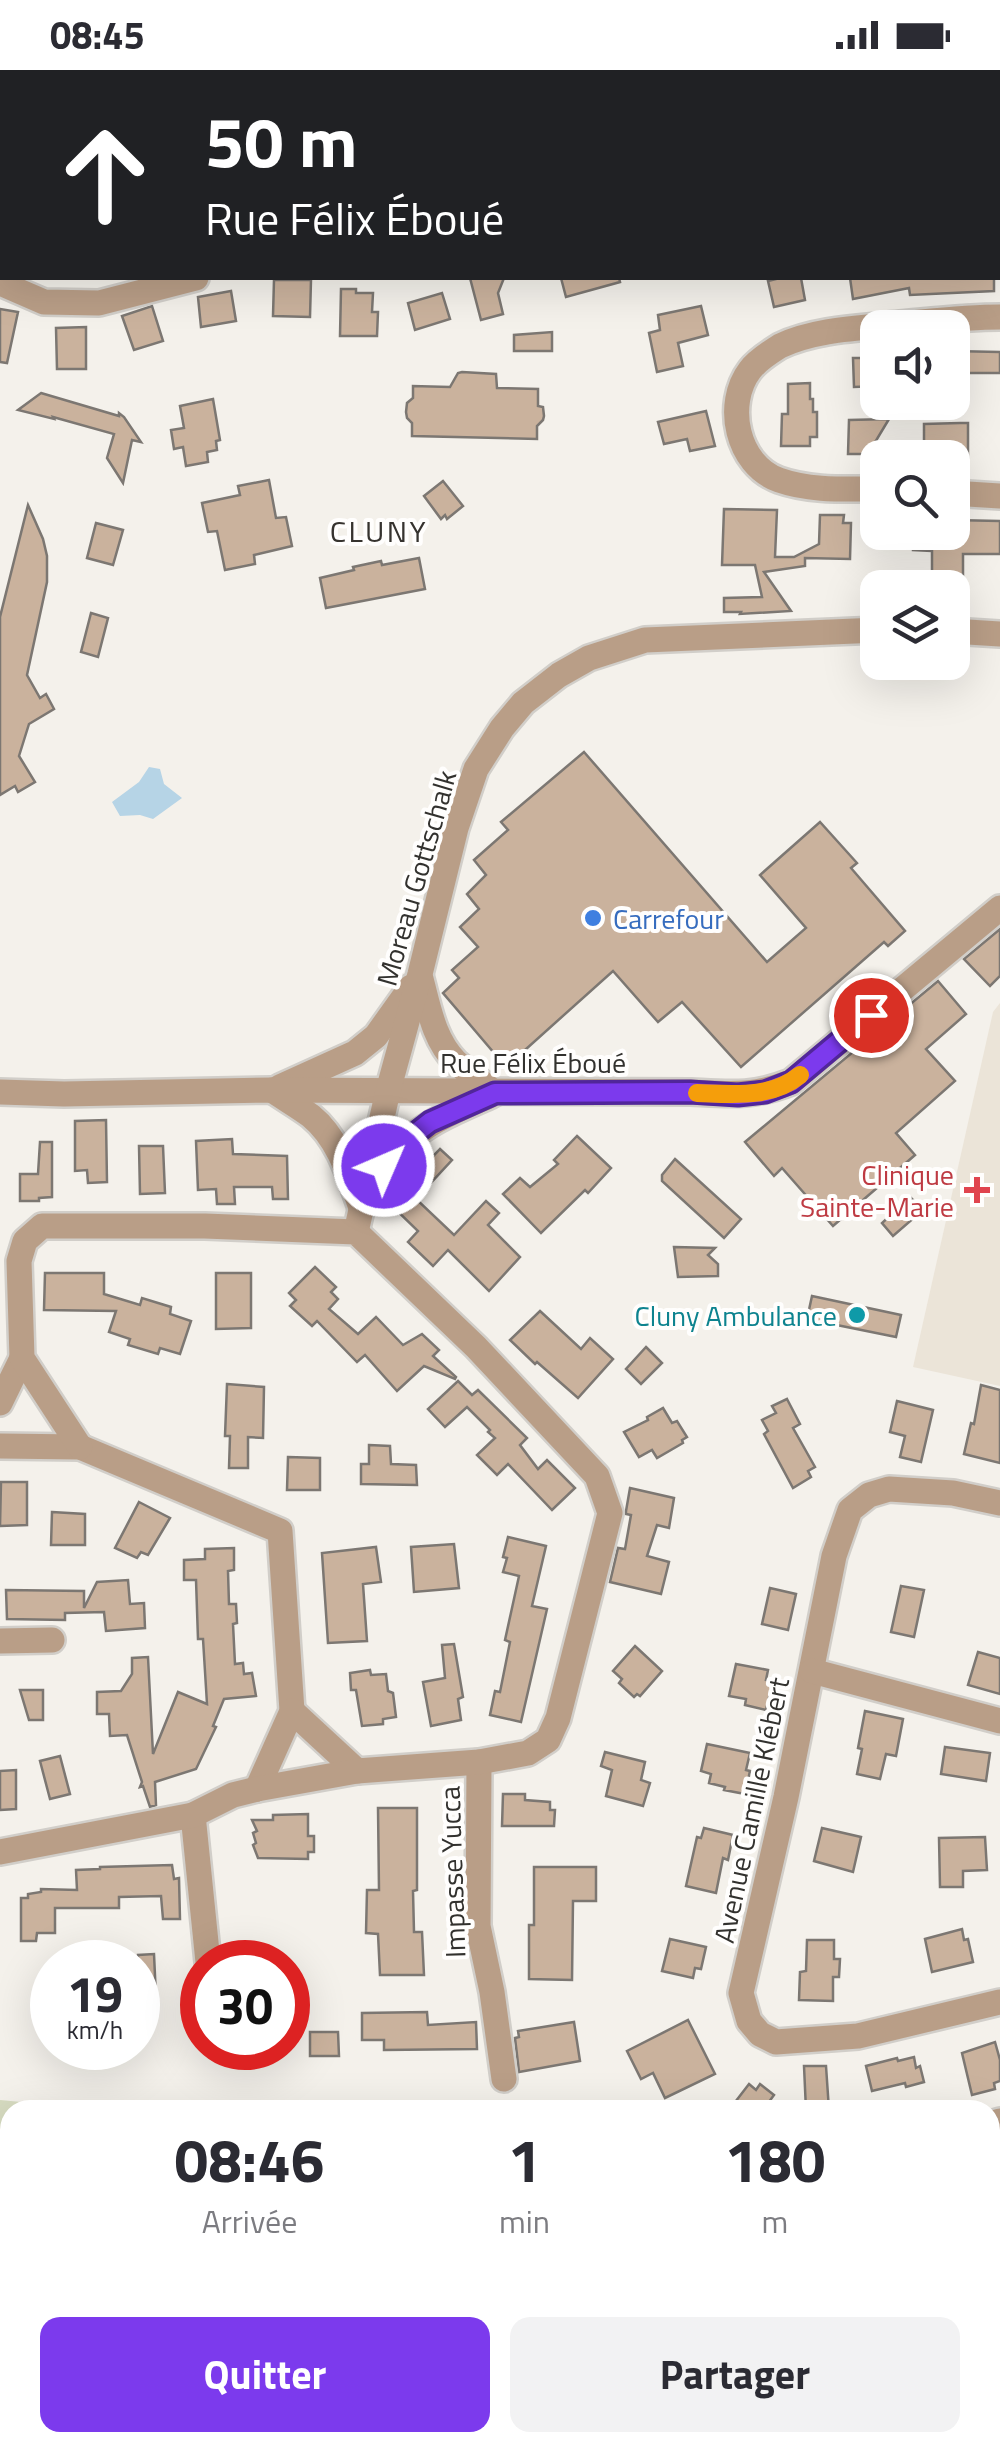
<!DOCTYPE html>
<html lang="fr">
<meta charset="utf-8">
<style>
body{margin:0;font-family:"Titillium Web",sans-serif;background:#f2f2f3;color:#2b2b33;height:100vh;display:flex;flex-direction:column;font-size:38px;white-space:nowrap}
*{box-sizing:border-box;margin:0}
p{font-size:32px;color:#7c7c81}
.icon{flex:none;width:55px;height:55px;fill:none;stroke:currentColor;stroke-width:2;stroke-linecap:round;stroke-linejoin:round}
.map{position:relative;flex:1;overflow:hidden}
.panel{position:absolute;left:0px;top:2030px;width:1000px;height:352px;display:flex;flex-direction:column;background:#fff;border-radius:30px 30px 0 0;box-shadow:0 10px 40px #0002}
.panel>*{flex:none}
.hud{position:absolute;left:0px;top:0px;width:1000px;height:210px;box-shadow:0 10px 40px #0002;background:#202124;color:#fff;overflow:hidden}
.buttons{position:absolute;left:860px;top:240px;display:grid;gap:20px}
.buttons a{display:grid;place-items:center;width:110px;height:110px;border-radius:20px;background:#fff;box-shadow:0 10px 40px #0002;font-size:50px}
.speed{position:absolute;left:30px;top:1870px;display:flex;gap:20px;font-size:50px;font-weight:700;text-align:center}
.speed>*{display:grid;place-content:center;width:130px;height:130px;border-radius:50%;background:#fff;box-shadow:0 10px 40px #0002;line-height:1}
.speed small{font-size:25px;font-weight:400}
.speed .limit{border:15px solid #d22;background:#fff;color:#111}
.pin{position:absolute;display:grid;place-items:center;width:85px;height:85px;color:#fff;margin:-42px;border:5px solid #fff;border-radius:50%;box-shadow:0 2px 10px #0007}
.me{position:absolute;width:110px;margin:-55px;rotate:45deg;stroke-linejoin:round;filter:drop-shadow(0 0 8px #0008)}
.turn{display:flex;align-items:center;gap:35px;height:210px;padding:0 40px;font-size:45px}
.turn .icon{width:130px;height:130px;stroke-width:2.5}
.turn b{display:block;font-size:70px;line-height:85px}
.eta{display:flex;justify-content:space-evenly;align-items:center;height:170px;text-align:center}
.eta b{font-size:60px;font-weight:700;line-height:70px}
.button{display:flex;gap:20px;margin-top:auto;padding:20px 40px}
.button a{flex:1;height:115px;border-radius:20px;background:#7c3aed;color:#fff;font-size:40px;font-weight:700;line-height:115px;text-align:center}
.button a+a{background:#f2f2f3;color:#2b2b33}
.status{display:flex;justify-content:space-between;align-items:center;height:70px;padding:0 50px;background:#fff;direction:ltr}
.status svg{height:28px;fill:currentColor}
.map>svg:first-child{display:block}
</style>
<div class="status"><b>08:45</b><svg viewBox="0 0 49 12"><path d="M0 12V9h3v3zM5 12V6h3v6zM10 12V3h3v9zM15 12V0h3v12zM26 1h20v11H26zM47 4h2v5h-2z"/></svg></div>
<div class="map">
<svg width="1000" height="2382" viewBox="0 0 1000 2382">
<rect width="100%" height="100%" fill="#f4f1eb"/>
<path fill="#ebe4d8" d="M1000,933V1316L913,1297L993,942Z"/>
<path fill="#d7dcc1" d="M0,2030L107,2040H10V2372H990V2063L1000,2061V2382H0Z"/>
<path fill="#b6d4e6" d="M149,697L160,699L164,714L182,728L153,749L140,745L120,746L112,732L139,712Z"/>
<g fill="#cab29d" stroke="#7c7772" stroke-width="2.5">
<path d="M470,208H504L498,223L503,244L481,250Z"/>
<path d="M561,208H619L620,212L566,227Z"/>
<path d="M780,208H801L805,230L774,237L768,211Z"/>
<path d="M850,208H994V221L910,225L909,218L853,229Z"/>
<path d="M274,210H311L310,247L273,246Z"/>
<path d="M341,219H356V223H373L372,242H378L377,266H340Z"/>
<path d="M231,221L236,251L201,257L198,227Z"/>
<path d="M442,223L450,249L415,260L408,233Z"/>
<path d="M152,236L163,271L134,280L122,246Z"/>
<path d="M701,236L708,265L678,273L683,296L657,302L649,263L660,260L658,245Z"/>
<path d="M0,239L18,242L7,293L0,292Z"/>
<path d="M86,257V299H57L56,258Z"/>
<path d="M552,262V281H514V265Z"/>
<path d="M952,281L1000,282V303H952Z"/>
<path d="M853,288H878V316L854,317Z"/>
<path d="M462,302L496,304L497,318L538,319V336L543,337L544,346L543,350L537,356V369L412,366V353L407,348L406,342L407,333L413,328V316L450,317L458,303Z"/>
<path d="M810,313V329H813V342H817V367H810V376H781L782,344H788V314Z"/>
<path d="M41,323L119,346V343L124,347L141,372L132,370L123,413L107,388L114,364L53,347L54,349L18,340Z"/>
<path d="M213,329L220,370L216,371L217,380L207,382L208,392L186,396L183,377L174,379L171,360L184,358L180,336Z"/>
<path d="M706,341L715,376L690,381L687,369L664,374L658,352Z"/>
<path d="M889,349L868,384H848L849,350Z"/>
<path d="M960,353H968V388H924V354Z"/>
<path d="M269,410L276,448L286,447L292,476L254,485L255,494L225,500L217,461L208,462L202,433L240,425L238,416Z"/>
<path d="M443,411L463,436L447,449L445,445L441,449L424,426Z"/>
<path d="M28,435L43,469L47,486V512L27,605L40,628L46,624L54,639L29,654L19,686L35,712L18,722L15,716L0,725V547Z"/>
<path d="M724,439L777,440L775,487H794L819,474L820,445H844L843,453H851L850,489L805,488V496L764,502L791,541L740,544L741,542H724V528L762,527L755,495H722Z"/>
<path d="M952,450L1000,451V484H963V508H939V504H932V481L913,480V462H952Z"/>
<path d="M96,453L123,460L113,495L87,488Z"/>
<path d="M419,488L425,519L326,538L320,508L354,500L353,497L381,491L382,495Z"/>
<path d="M91,543L108,548L98,587L81,582Z"/>
<path d="M584,682L767,892L806,858L760,805L820,752L857,793L851,798L905,861L888,876L884,872L741,997L682,932L658,952L613,901L506,997L443,923L459,908L452,900L478,877L460,857L479,839L467,824L486,805L474,790L508,760L501,752Z"/>
<path d="M1000,859V906L990,916L964,889Z"/>
<path d="M938,911L966,944L926,979L955,1011L896,1063L915,1085L833,1156L782,1098L774,1106L745,1072Z"/>
<path d="M106,1050L107,1112L88,1113L87,1100L75,1101V1051Z"/>
<path d="M577,1066L611,1098L588,1123L585,1120L541,1163L503,1124L520,1108L530,1117L558,1094L554,1090Z"/>
<path d="M232,1069L233,1084L287,1086L288,1129H273L272,1117H234L235,1134H217L216,1119L198,1120L196,1071Z"/>
<path d="M40,1072H52V1127L39,1128V1131H20V1104H38Z"/>
<path d="M139,1076H163L165,1123L140,1124Z"/>
<path d="M440,1079L452,1090L416,1129L454,1165L486,1131L499,1143L488,1155L520,1187L489,1221L448,1180L433,1196L408,1172L418,1161L388,1132Z"/>
<path d="M675,1089L741,1149L724,1168L662,1111V1105Z"/>
<path d="M910,1127L923,1140L893,1166L882,1153Z"/>
<path d="M674,1177L715,1178L708,1185L718,1194V1206L678,1207Z"/>
<path d="M315,1197L336,1217L331,1222L338,1229L329,1239L358,1264L376,1247L403,1275L422,1264L439,1280L433,1286L456,1307L455,1309L424,1296L397,1321L365,1285L357,1292L317,1251L312,1256L290,1236L296,1230L289,1223Z"/>
<path d="M45,1203H104V1224L140,1235L142,1228L171,1237L170,1244L191,1251L180,1284L160,1278L158,1284L128,1275L130,1269L109,1262L116,1241L44,1240Z"/>
<path d="M216,1203H251V1258L216,1259Z"/>
<path d="M812,1226L901,1245L896,1267L807,1249Z"/>
<path d="M540,1241L581,1279L590,1268L613,1289L578,1328L537,1292L535,1294L510,1270Z"/>
<path d="M646,1277L662,1293L641,1314L626,1299Z"/>
<path d="M458,1311L472,1325L478,1320L527,1368L520,1375L538,1399L547,1390L575,1418L552,1440L508,1394L497,1405L477,1385L495,1368L488,1362L490,1360L467,1337L445,1357L428,1339Z"/>
<path d="M227,1314L264,1317L263,1368L248,1367V1398H229L230,1366H225Z"/>
<path d="M981,1315L1000,1320V1393L964,1384L971,1353L974,1354Z"/>
<path d="M787,1329L800,1354L793,1358L815,1397L808,1401L811,1407L793,1418L764,1364L768,1361L762,1350L776,1343L772,1336Z"/>
<path d="M897,1331L933,1340L921,1392L900,1387L905,1366L890,1362Z"/>
<path d="M663,1338L672,1353L677,1351L687,1367L682,1370L683,1373L657,1388L652,1380L639,1387L624,1362L648,1350L647,1347Z"/>
<path d="M369,1375L390,1376L391,1394L416,1395L417,1415L361,1414V1394H369Z"/>
<path d="M288,1387L320,1388V1420H287Z"/>
<path d="M1,1412H27V1455L0,1456Z"/>
<path d="M630,1418L674,1428L669,1458L657,1455L647,1486L669,1492L661,1524L610,1512L618,1478L625,1479L631,1445L626,1444V1441Z"/>
<path d="M139,1432L170,1448L148,1485L141,1482L137,1488L115,1478Z"/>
<path d="M52,1442L85,1444V1475H51Z"/>
<path d="M508,1467L546,1476L532,1536L547,1539L521,1652L490,1645L495,1621L500,1622L510,1572L505,1570L519,1506L503,1502L507,1488L503,1487Z"/>
<path d="M454,1474L459,1518L414,1522L411,1477Z"/>
<path d="M376,1477L381,1512L363,1514L367,1571L328,1573L322,1483Z"/>
<path d="M234,1478V1500L228,1501L229,1534H236L237,1553L233,1554L235,1594L243,1593L244,1604L252,1603L256,1626L224,1629L213,1656L216,1657L196,1699L155,1712L156,1735L150,1737L143,1716L140,1717L142,1712L127,1665L110,1666L109,1644H97V1622L121,1621L132,1604V1588L148,1587L153,1684L178,1622L207,1634L203,1569H198L196,1510H184V1490L205,1489V1479Z"/>
<path d="M128,1510L130,1534L144,1533L145,1558L106,1561L104,1542L65,1543V1550L7,1549L6,1520L84,1521V1538L97,1512Z"/>
<path d="M901,1516L924,1520L914,1567L891,1562Z"/>
<path d="M770,1518L796,1524L788,1560L762,1554Z"/>
<path d="M454,1574L463,1627L458,1629L461,1650L431,1656L423,1612L445,1608L442,1575Z"/>
<path d="M635,1576L662,1601L640,1626L637,1624L634,1627L619,1613L622,1609L613,1601Z"/>
<path d="M978,1582L1000,1588V1624L968,1615Z"/>
<path d="M736,1594L768,1600L766,1610L773,1611L766,1640L745,1635L746,1629L729,1626Z"/>
<path d="M370,1600L371,1605L386,1604L388,1621L393,1623L396,1647L383,1649V1654L362,1656L356,1620H351L350,1603Z"/>
<path d="M20,1620H43V1650H29Z"/>
<path d="M865,1641L903,1649L896,1686L886,1684L880,1709L857,1704L862,1679L858,1678Z"/>
<path d="M707,1674L750,1683L746,1700L750,1701L745,1724L724,1720L725,1717L709,1713L711,1704L701,1701Z"/>
<path d="M945,1677L990,1683L986,1711L941,1704Z"/>
<path d="M605,1682L645,1692L641,1710L650,1713L643,1736L606,1726L612,1700L601,1696Z"/>
<path d="M60,1686L70,1724L50,1729L40,1691Z"/>
<path d="M16,1700V1739L0,1740V1701Z"/>
<path d="M503,1724H525V1730L550,1732V1740H555L554,1756H502Z"/>
<path d="M378,1738H417V1820L413,1821L414,1862H422L424,1905H380L378,1864L366,1863L367,1820H379Z"/>
<path d="M308,1744V1766H314V1782H308V1789L258,1788L253,1775L256,1773L253,1763L257,1761L252,1750H273V1745Z"/>
<path d="M704,1758L733,1765L728,1790L723,1788L716,1823L686,1816L697,1767L701,1768Z"/>
<path d="M822,1758L861,1767L853,1802L814,1791Z"/>
<path d="M985,1767L987,1800L963,1801V1817H940L939,1768Z"/>
<path d="M172,1795L174,1809L179,1808L180,1849H163L161,1826L119,1827V1838H55V1863H37L36,1871H21V1828H28V1824L41,1822V1819L77,1820L76,1800L100,1799V1797Z"/>
<path d="M534,1797H596V1831H573L572,1910L529,1909V1855H534Z"/>
<path d="M962,1859L964,1870L968,1869L973,1892L932,1902L925,1869Z"/>
<path d="M670,1869L706,1877L701,1899L695,1898L693,1908L662,1901Z"/>
<path d="M807,1870H834V1889H840L839,1907H833V1931L799,1930L800,1902L806,1901Z"/>
<path d="M154,1884L156,1927H138V1885Z"/>
<path d="M427,1942L428,1955L476,1952L477,1979L384,1980V1970H362V1943Z"/>
<path d="M688,1950L715,2004L665,2028L653,2003L641,2009L627,1981Z"/>
<path d="M574,1952L580,1991L519,2002L515,1968L519,1967L518,1961Z"/>
<path d="M310,1962H338L339,1986H310Z"/>
<path d="M995,1972L1000,1990V2011L994,2013L995,2019L972,2025L962,1983Z"/>
<path d="M914,1987L916,1998L920,1996L924,2012L906,2017L905,2013L872,2021L866,1996L897,1988L898,1991Z"/>
<path d="M804,1996H826L829,2040H806Z"/>
<path d="M749,2014L756,2020L760,2014L774,2025L763,2040H729Z"/>
</g>
<g fill="none" stroke-linecap="round" stroke-linejoin="round">
<defs>
<g id="minor">
<path d="M191,0L192,2"/>
<path d="M305,2L316,0"/>
<path d="M752,2L753,0"/>
<path d="M0,157L2,154"/>
<path d="M0,213L44,232L99,233L196,208"/>
<path d="M878,419C845,419 810,421 779,410C737,395 724,334 750,300C756,292 772,281 780,276C815,259 862,258 900,254C933,251 967,247 1000,247"/>
<path d="M952,423L1000,426"/>
<path d="M952,561L1000,564"/>
<path d="M421,909C429,939 434,970 456,992C468,1003 483,1013 495,1023"/>
<path d="M280,1017L355,983L376,966L411,917"/>
<path d="M272,1020C285,1029 299,1037 311,1046C338,1068 349,1104 360,1135"/>
<path d="M0,1022L64,1024L272,1020L691,1022C730,1024 753,1027 791,1012L1000,838"/>
<path d="M372,1117C406,1060 433,1051 491,1025"/>
<path d="M356,1162L388,1021L420,904L456,758L476,699L502,658L523,633L559,605L589,588L645,570L878,560"/>
<path d="M0,1333L22,1288"/>
<path d="M0,1376L80,1377L280,1461L292,1641L257,1719"/>
<path d="M1000,1433L953,1423L889,1419L869,1425L850,1440L834,1486L786,1727L741,1923L749,1951L760,1964L776,1972L858,1966L1000,1932"/>
<path d="M0,1571L52,1570"/>
<path d="M812,1601L1000,1651"/>
<path d="M292,1641L357,1701"/>
<path d="M479,1692L478,1856L492,1922L504,2009"/>
<path d="M193,1745L208,1892"/>
<path d="M0,1782L193,1745L233,1725L257,1719L357,1701L479,1692L528,1683L548,1670L558,1648L610,1443L597,1406L476,1277L356,1162L205,1156H42L25,1171L19,1191L22,1288L80,1377"/>
<path d="M990,2054L1000,2051"/>
</g>
</defs>
<use href="#minor" stroke="#d1cec9" stroke-width="30"/>
<use href="#minor" stroke="#b99e87" stroke-width="25"/>
</g>
<g fill="none" stroke-linecap="round" stroke-linejoin="round">
<defs>
<path id="route" d="M384,1096L407,1070L430,1052L495,1023L690,1022L738,1025L765,1022L791,1012L871,945"/>
</defs>
<use href="#route" stroke="#51269a" stroke-width="25"/>
<use href="#route" stroke="#7c3aed" stroke-width="18"/>
<path stroke="#f59e0b" stroke-width="18" d="M697,1023C733,1024 771,1029 800,1005"/>
</g>
<circle fill="#3f7fe0" stroke="#fffefd" stroke-width="4" cx="593" cy="848" r="10"/>
<path fill="#e0444e" stroke="#fffefd" stroke-width="4" d="M972 1105h10v10h10v10h-10v10h-10v-10h-10v-10h10z"/>
<circle fill="#0f9aa8" stroke="#fffefd" stroke-width="4" cx="857" cy="1245" r="10"/>
<g text-anchor="middle" dominant-baseline="central" stroke-width="8" stroke-linejoin="round" paint-order="stroke">
<g font-size="28" fill="#32312e" stroke="#fffefd">
<text transform="translate(416 808) rotate(-74)">Moreau Gottschalk</text>
<text x="533" y="992">Rue Félix Éboué</text>
<text transform="translate(751 1740) rotate(-78)">Avenue Camille Klébert</text>
<text transform="translate(452 1802) rotate(-92)">Impasse Yucca</text>
</g>
<g font-size="28" fill="#366cbe" stroke="#fffefd" text-anchor="start">
<text x="613" y="848">Carrefour</text>
</g>
<g font-size="28" fill="#be3a42" stroke="#fffefd" text-anchor="end">
<text x="954" y="1104">Clinique<tspan x="954" dy="32">Sainte-Marie</tspan></text>
</g>
<g font-size="28" fill="#0d838f" stroke="#fffefd" text-anchor="end">
<text x="837" y="1245">Cluny Ambulance</text>
</g>
<g font-size="30" letter-spacing="2.5" fill="#36332f" stroke="#fffefd">
<text x="379" y="461">CLUNY</text>
</g>
</g>
</svg>
<div class="buttons">
<a><svg class="icon" aria-label="sound" viewBox="0 0 24 24"><path d="M4 9h4l5-4v14l-5-4H4zM17 9q2 3 0 6"/></svg></a>
<a><svg class="icon" aria-label="search" viewBox="0 0 24 24"><circle cx="10" cy="10" r="6"/><path d="M15 15l6 6"/></svg></a>
<a><svg class="icon" aria-label="layers" viewBox="0 0 24 24"><path d="M12 4l9 5-9 5-9-5zM3 14l9 5 9-5"/></svg></a>
</div>
<div class="speed"><div>19<small>km/h</small></div><div class="limit">30</div></div>
<div class="pin" style="left:871px;top:945px;background:#d93025"><svg class="icon" aria-label="arrive" viewBox="0 0 24 24"><path d="M6 21V4h12l-3 4 3 4H6"/></svg></div>
<svg class="me" style="left:384px;top:1096px" viewBox="-20 -20 40 40"><circle r="17" fill="#7c3aed" stroke="#fff" stroke-width="3"/><path d="M0-11L8 9 0 5-8 9z" fill="#fff"/></svg>
<div class="hud">
<div class="turn"><svg class="icon" aria-label="ahead" viewBox="0 0 24 24"><path d="M12 20V5M6 11l6-6 6 6"/></svg><div><b>50 m</b>Rue Félix Éboué</div></div>
</div>
<section class="panel">
<div class="eta">
<div><b>08:46</b><p>Arrivée</p></div>
<div><b>1</b><p>min</p></div>
<div><b>180</b><p>m</p></div>
</div>
<div class="button"><a>Quitter</a><a>Partager</a></div>
</section>
</div>
